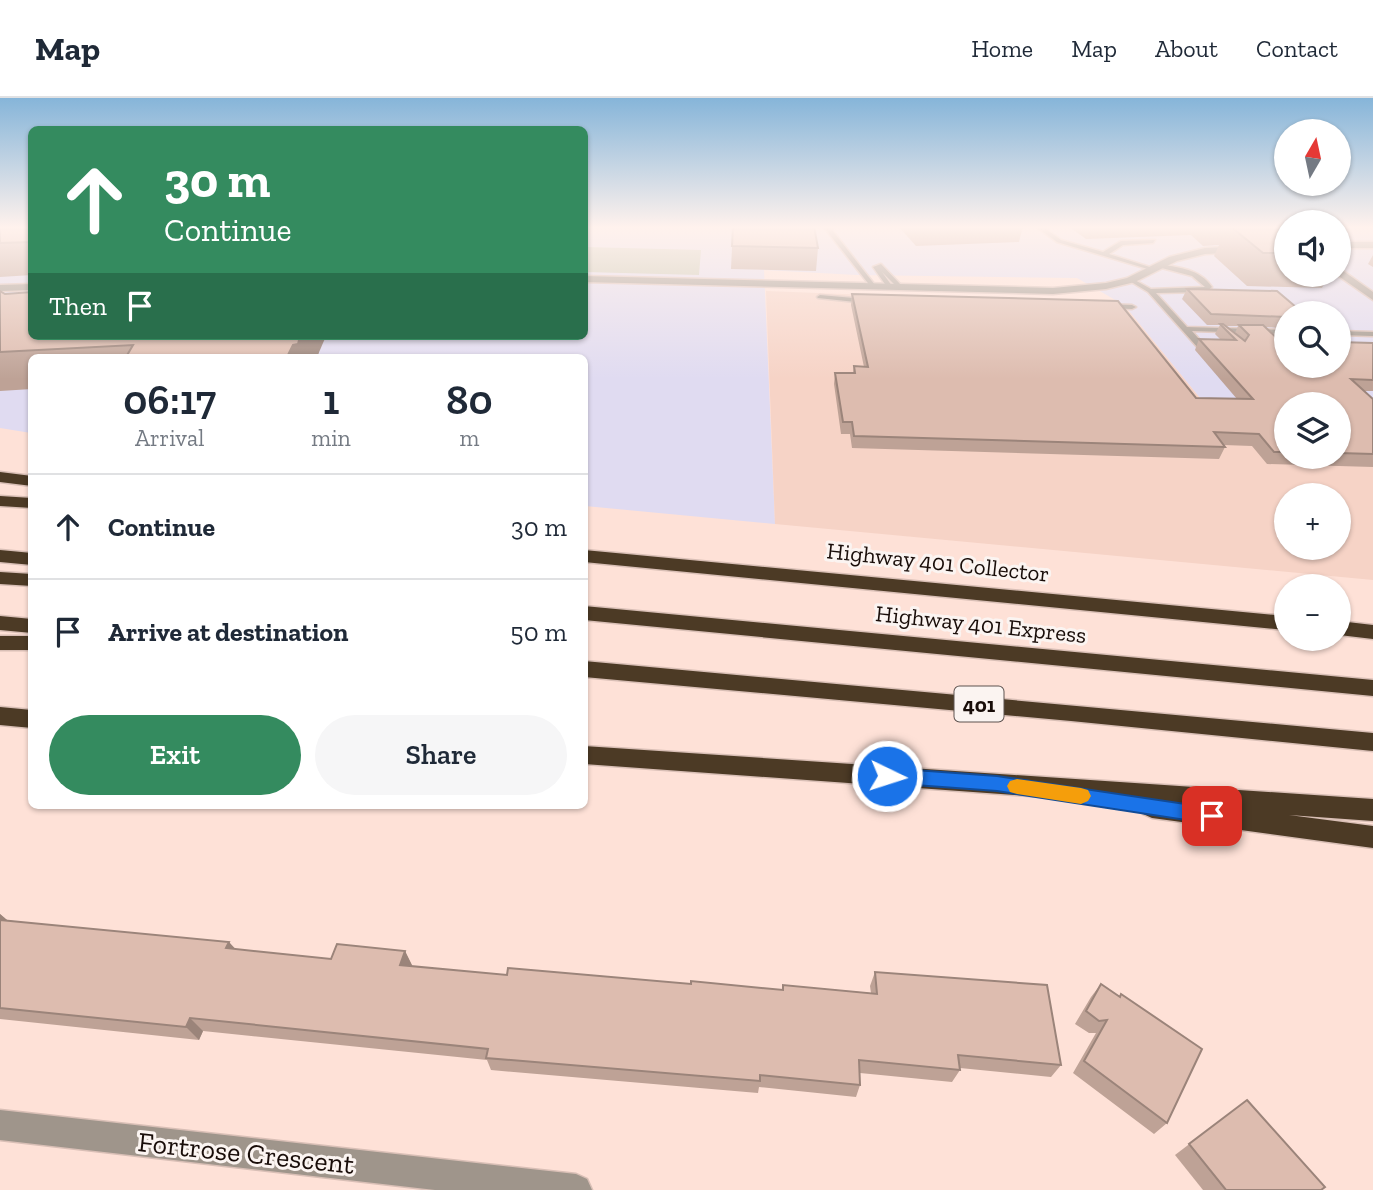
<!DOCTYPE html>
<meta charset="utf-8">
<style>
body{margin:0;font-family:"Zilla Slab",serif;background:#f6f6f7;color:#1f2937;height:100vh;display:flex;flex-direction:column;font-size:26px;white-space:nowrap}
*{box-sizing:border-box;margin:0}
p{font-size:23px;color:#747a83}
.icon{flex:none;width:38px;height:38px;fill:none;stroke:currentColor;stroke-width:2;stroke-linecap:round;stroke-linejoin:round}
.map{position:relative;flex:1;overflow:hidden}
.side{position:absolute;left:28px;top:256px;width:560px;height:455px;display:flex;flex-direction:column;background:#fff;border-radius:10px;box-shadow:0 2px 5px #0004}
.side>*{flex:none}
.banner{position:absolute;left:28px;top:28px;width:560px;height:214px;border-radius:10px;box-shadow:0 2px 5px #0004;background:#348b5f;color:#fff;overflow:hidden}
.needle{width:46px;rotate:9deg}
.tools{position:absolute;left:1274px;top:21px;display:grid;gap:14px}
.tools a{display:grid;place-items:center;width:77px;height:77px;border-radius:50%;background:#fff;box-shadow:0 2px 5px #0004;font-size:35px}
.pin{position:absolute;display:grid;place-items:center;width:60px;height:60px;color:#fff;margin:-30px;border-radius:14px;box-shadow:0 4px 10px #0006}
.me{position:absolute;width:77px;margin:-38px;rotate:94deg;stroke-linejoin:round;filter:drop-shadow(0 0 5px #0008)}
.turn{display:flex;align-items:center;gap:24px;height:147px;padding:0 21px;font-size:32px}
.turn .icon{width:91px;height:91px;stroke-width:2.5}
.turn b{display:block;font-size:49px;line-height:60px}
.then{display:flex;align-items:center;height:66px;padding:0 21px;background:#0003;gap:14px;font-size:26px}
.eta{display:flex;justify-content:space-evenly;align-items:center;height:119px;text-align:center}
.eta b{font-size:42px;font-weight:600;line-height:49px}
.action{display:flex;gap:14px;margin-top:auto;padding:14px 21px}
.action a{flex:1;height:80px;border-radius:42px;background:#348b5f;color:#fff;font-size:28px;font-weight:600;line-height:80px;text-align:center}
.action a+a{background:#f6f6f7;color:#1f2937}
ul{padding:0;list-style:none}
li{display:flex;align-items:center;gap:21px;height:105px;padding:0 21px;border-top:2px solid #e0e1e3}
li div{flex:1}
li b{display:block;font-size:26px}
li em{font-style:normal}
header{display:flex;align-items:center;gap:42px;box-sizing:border-box;height:98px;padding:0 35px;background:#fff;border-bottom:2px solid #e0e1e3}
header strong{font-size:33px}
nav{display:flex;gap:38px;margin-inline-start:auto;font-size:24px}
.map>svg:first-child{display:block}
</style>
<header>
<strong>Map</strong>
<nav><a>Home</a><a>Map</a><a>About</a><a>Contact</a></nav>
</header>
<div class="map">
<svg width="1373" height="1092" viewBox="0 0 1373 1092">
<rect width="100%" height="100%" fill="#fee1d7"/>
<path fill="#e0dbf1" fill-rule="evenodd" d="M0,128H31L32,238H584L585,128H1286V177H1339V128H1373V482L1339,450V397H1286V405L1124,207L1077,180L857,177L764,172L775,426L585,408L584,259H32L31,335L0,330ZM1286,215H1339V268H1286ZM1286,306H1339V359H1286Z"/>
<path fill="#f6d3c6" fill-rule="evenodd" d="M766,193L1124,207L1203,304L1286,359H1339L1373,310V482L775,426ZM1286,397H1339V450H1286Z"/>
<path fill="#c1c4ae" d="M585,149L701,152L699,177L585,174Z"/>
<g fill="none" stroke-linecap="round" stroke-linejoin="round">
<defs>
<g id="service">
<path d="M823,128H829L875,187V189H871Z"/>
<path d="M1035,128H1042L1061,142L1103,154L1121,143L1155,142L1153,145L1123,147L1109,156L1156,171L1151,172L1057,144Z"/>
<path d="M881,166L901,187V189H897L882,174L892,188L887,189L873,169Z"/>
<path d="M1160,166C1180,170 1200,171 1212,189L1206,194L1156,195L1187,229L1286,232V236L1192,233L1206,249L1199,251L1148,194L1128,182L1133,181L1151,191L1205,189L1192,178L1158,169V167Z"/>
<path d="M820,197L865,201L869,203L865,205L818,200L817,199Z"/>
<path d="M1104,206L1132,207L1136,209L1132,211L1107,210H1104Z"/>
<path d="M1339,233L1373,234V238L1339,237Z"/>
</g>
<g id="minor">
<path d="M1339,170L1373,194V202L1337,177Z"/>
<path d="M32,186V192L0,193V187Z"/>
<path d="M0,1012L576,1076L587,1081L592,1092H435L0,1042Z"/>
</g>
<g id="tertiary">
<rect x="1339" y="144" width="34" height="6"/>
<path d="M1286,146V152L1205,156L1177,163L1135,184L1106,191L1053,196L584,184V178L1053,190L1106,185L1127,180L1169,159L1205,150Z"/>
</g>
<g id="motorway">
<path d="M0,374L32,378V388L0,384Z"/>
<path d="M0,398L32,400V410L0,408Z"/>
<path d="M0,452L32,455V467L0,464Z"/>
<path d="M584,452L1286,518V532L584,464Z"/>
<path d="M0,474L32,476V488L0,486Z"/>
<path d="M584,508L1373,582V598L584,522Z"/>
<path d="M0,518L32,521V535L0,532Z"/>
<path d="M1339,523L1373,527V541L1339,537Z"/>
<rect x="0" y="538" width="32" height="14"/>
<path d="M584,563L1373,635V653L1071,623L584,579Z"/>
<path d="M0,609L32,612V630L0,627Z"/>
<path d="M584,648L1373,701V723L1289,717L1373,728V750L1152,720L1143,716L1141,706L584,666Z"/>
</g>
</defs>
<use href="#service" stroke="#d9bfb6" stroke-width="3"/>
<use href="#minor" stroke="#d9bfb6" stroke-width="3"/>
<use href="#tertiary" stroke="#d9bfb6" stroke-width="3"/>
<use href="#motorway" stroke="#d9bfb6" stroke-width="3"/>
<use href="#service" fill="#9f958b" fill-rule="evenodd"/>
<use href="#minor" fill="#9f958b" fill-rule="evenodd"/>
<use href="#tertiary" fill="#9f958b" fill-rule="evenodd"/>
<use href="#motorway" fill="#4c3a25" fill-rule="evenodd"/>
</g>
<g fill="#bea296" fill-rule="evenodd">
<path d="M0,128H32V177L0,179Z"/>
<path d="M733,128L818,150L816,173L731,171Z"/>
<path d="M898,128H1023L1019,144L916,148Z"/>
<path d="M1068,128H1286V177H1329L1322,190L1247,188L1214,158L1219,147L1203,148L1191,137L1086,141Z"/>
<path d="M1373,157V169L1368,166Z"/>
<path d="M1187,191L1286,215V268L1373,245V293H1364L1373,301V369L1267,366L1252,348L1224,347L1225,349L1219,361L852,350L850,336H841L834,286L835,275H853L854,268L864,269L851,207L852,196L1196,300L1237,301L1195,252L1199,241H1220L1215,236L1220,227H1207L1182,201ZM1225,228H1238L1235,235ZM1266,229L1279,230L1275,238ZM1286,306H1339V359H1286Z"/>
<path d="M0,193L5,196L319,254L317,259H32V291L0,293Z"/>
<path d="M0,816L7,822H6L236,851L331,861L405,853L412,868L507,877L782,892L783,887L871,895L870,888L875,874L1061,967L1051,979L960,970V972L952,984L860,975V987L856,999L759,989L758,995L491,972L487,962L203,933L199,942L0,921Z"/>
<path d="M1101,886L1119,898L1121,896L1167,1025L1154,1036L1073,975L1096,935H1089L1075,926L1091,899Z"/>
<path d="M1247,1002L1321,1092H1203L1175,1057Z"/>
</g>
<g fill="#9b847a">
<path d="M300,238H326L317,259H287L293,247Z"/>
<path d="M0,816L7,822L0,831Z"/>
<path d="M229,844L241,857L226,850Z"/>
<path d="M405,853L412,867L407,880L400,867Z"/>
<path d="M190,920L203,933L199,942L186,929Z"/>
</g>
<g fill="#ddbcaf" stroke="#9b847a" stroke-width="2">
<path d="M0,128H32V144L0,145Z"/>
<path d="M733,128H814L818,150L732,148Z"/>
<path d="M1230,128H1286V155H1263Z"/>
<path d="M1187,191L1277,193L1303,215H1286V219L1211,216Z"/>
<path d="M0,193L5,196L32,194V238H300L298,246L293,247L287,259H126L133,247L0,254Z"/>
<path d="M852,196L1118,203L1196,300L1253,301L1199,241L1236,242L1220,226H1223L1245,243L1249,237L1239,227H1263L1281,244H1286V268H1339V244L1373,245V282L1351,281L1373,301V356L1339,355V306H1286V354H1274L1259,336L1214,334L1225,349L854,338L852,324H843L835,275H855L854,268L868,269Z"/>
<path d="M0,822L229,844L226,850L331,861L337,846L405,853L400,867L507,877L508,870L691,886V883L783,892V887L877,896L875,874L1047,887L1061,967L958,957L960,972L859,962L860,987L760,977V983L486,960L488,951L190,920L186,929L0,910Z"/>
<path d="M1101,886L1120,899L1121,896L1202,951L1167,1025L1084,963L1107,922L1099,923L1086,913Z"/>
<path d="M1247,1002L1325,1089L1321,1092H1226L1189,1046Z"/>
</g>
<linearGradient id="sky" x2="0" y2="1"><stop stop-color="#86b5d9"/><stop offset="0.46" stop-color="#fff2ed"/><stop offset="1" stop-color="#fff2ed" stop-opacity="0"/></linearGradient>
<rect width="1373" height="281" fill="url(#sky)"/>
<path fill="#1a73e8" stroke="#114b97" stroke-width="2" d="M887,670L997,678L1212,710L1218,712L1221,718L1218,723L1212,726L997,693L887,685L881,683L878,678L881,672Z"/>
<path fill="#f59e0b" d="M1017,681L1081,690L1088,692L1091,698L1088,703L1081,706L1017,696L1010,694L1007,688L1010,683Z"/>
<g text-anchor="middle" dominant-baseline="central" stroke-width="6" stroke-linejoin="round" paint-order="stroke">
<rect fill="#fbf4f1" stroke="#5d524f" stroke-width="2" x="954.5" y="588.5" width="49" height="35" rx="5"/>
<g font-size="21" font-weight="bold" fill="#190d09">
<text x="979" y="606">401</text>
</g>
<g font-size="23" fill="#190d09" stroke="#fbf4f1">
<text transform="translate(938 464) rotate(6)">Highway 401 Collector</text>
<text transform="translate(981 526) rotate(6)">Highway 401 Express</text>
</g>
<g font-size="28" fill="#190d09" stroke="#fbf4f1">
<text transform="translate(246 1055) rotate(6)">Fortrose Crescent</text>
</g>
</g>
</svg>
<div class="tools">
<a><svg class="needle" viewBox="-14 -14 28 28"><path d="M0-13l5 13h-10z" fill="#e53935"/><path d="M0 13l5-13h-10z" fill="#747a83"/></svg></a>
<a><svg class="icon" aria-label="sound" viewBox="0 0 24 24"><path d="M4 9h4l5-4v14l-5-4H4zM17 9q2 3 0 6"/></svg></a>
<a><svg class="icon" aria-label="search" viewBox="0 0 24 24"><circle cx="10" cy="10" r="6"/><path d="M15 15l6 6"/></svg></a>
<a><svg class="icon" aria-label="layers" viewBox="0 0 24 24"><path d="M12 4l9 5-9 5-9-5zM3 14l9 5 9-5"/></svg></a>
<a>+</a>
<a>−</a>
</div>
<div class="pin" style="left:1212px;top:718px;background:#d93025"><svg class="icon" aria-label="arrive" viewBox="0 0 24 24"><path d="M6 21V4h12l-3 4 3 4H6"/></svg></div>
<svg class="me" style="left:887px;top:678px" viewBox="-20 -20 40 40"><circle r="17" fill="#1a73e8" stroke="#fff" stroke-width="3"/><path d="M0-11L8 9 0 5-8 9z" fill="#fff"/></svg>
<div class="banner">
<div class="turn"><svg class="icon" aria-label="ahead" viewBox="0 0 24 24"><path d="M12 20V5M6 11l6-6 6 6"/></svg><div><b>30 m</b>Continue</div></div>
<div class="then">Then<svg class="icon" aria-label="arrive" viewBox="0 0 24 24"><path d="M6 21V4h12l-3 4 3 4H6"/></svg></div>
</div>
<section class="side">
<div class="eta">
<div><b>06:17</b><p>Arrival</p></div>
<div><b>1</b><p>min</p></div>
<div><b>80</b><p>m</p></div>
</div>
<ul>
<li><svg class="icon" aria-label="ahead" viewBox="0 0 24 24"><path d="M12 20V5M6 11l6-6 6 6"/></svg><div><b>Continue</b></div><em>30 m</em></li>
<li><svg class="icon" aria-label="arrive" viewBox="0 0 24 24"><path d="M6 21V4h12l-3 4 3 4H6"/></svg><div><b>Arrive at destination</b></div><em>50 m</em></li>
</ul>
<div class="action"><a>Exit</a><a>Share</a></div>
</section>
</div>
